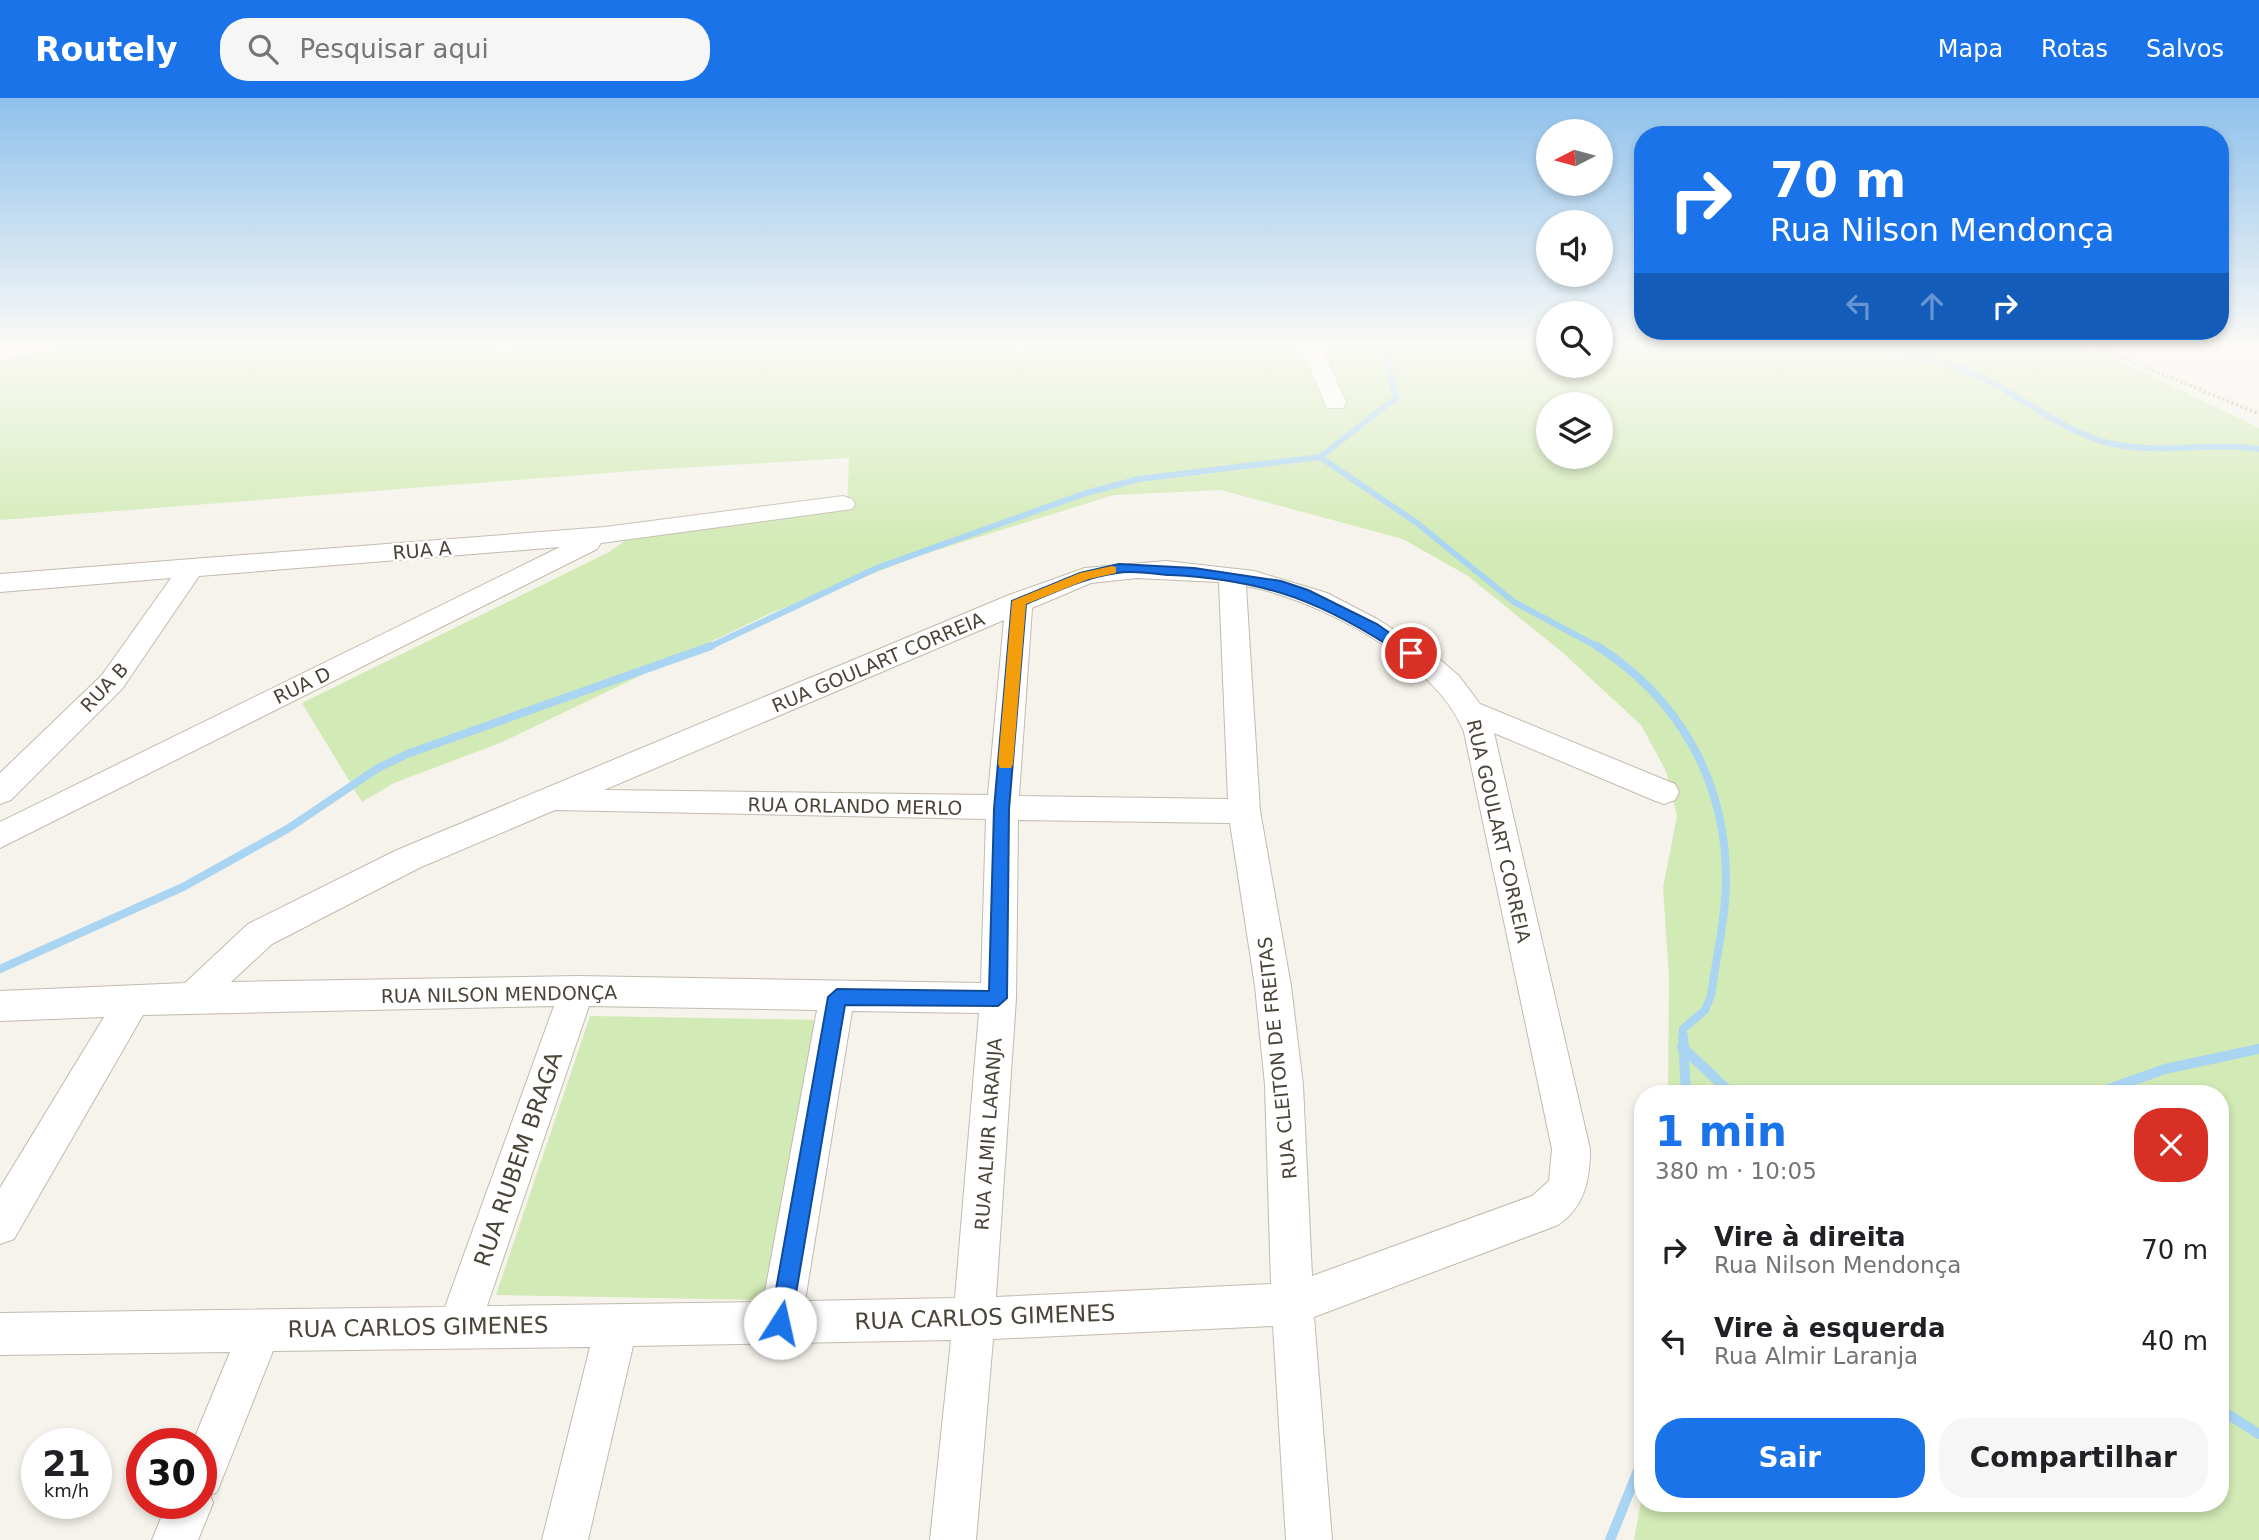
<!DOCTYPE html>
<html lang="pt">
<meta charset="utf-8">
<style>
body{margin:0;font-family:"DejaVu Sans",sans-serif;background:#f6f6f6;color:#202124;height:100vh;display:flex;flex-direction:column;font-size:26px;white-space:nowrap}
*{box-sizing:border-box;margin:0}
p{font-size:23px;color:#757577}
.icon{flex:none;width:38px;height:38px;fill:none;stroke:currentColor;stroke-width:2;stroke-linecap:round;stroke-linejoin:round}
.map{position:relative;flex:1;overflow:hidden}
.drawer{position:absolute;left:1634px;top:987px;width:595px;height:427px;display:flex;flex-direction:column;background:#fff;border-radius:28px;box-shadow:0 4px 10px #0003}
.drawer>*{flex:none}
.banner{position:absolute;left:1634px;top:28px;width:595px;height:214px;border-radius:28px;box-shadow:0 4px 10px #0003;background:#1a73e8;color:#fff;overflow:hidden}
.needle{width:46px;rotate:264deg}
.buttons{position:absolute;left:1536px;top:21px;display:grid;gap:14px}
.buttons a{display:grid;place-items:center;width:77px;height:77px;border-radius:50%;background:#fff;box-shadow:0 4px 10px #0003;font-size:35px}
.speed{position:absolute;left:21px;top:1330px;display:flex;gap:14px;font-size:35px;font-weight:700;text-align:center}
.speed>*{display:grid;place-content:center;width:91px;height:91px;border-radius:50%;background:#fff;box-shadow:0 4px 10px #0003;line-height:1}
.speed small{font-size:18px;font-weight:400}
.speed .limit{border:10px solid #d22;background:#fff;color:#111}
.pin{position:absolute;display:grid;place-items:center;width:60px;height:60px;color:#fff;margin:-30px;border:4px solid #fff;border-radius:50%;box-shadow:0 2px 7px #0007}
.me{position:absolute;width:77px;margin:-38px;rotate:10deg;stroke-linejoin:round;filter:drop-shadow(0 0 5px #0008)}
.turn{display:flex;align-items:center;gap:24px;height:147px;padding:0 21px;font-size:32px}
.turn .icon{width:91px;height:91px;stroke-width:2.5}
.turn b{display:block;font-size:49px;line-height:60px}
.lanes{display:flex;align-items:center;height:66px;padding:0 21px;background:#0003;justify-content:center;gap:35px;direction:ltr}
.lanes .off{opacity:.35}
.round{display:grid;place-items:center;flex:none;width:74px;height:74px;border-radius:28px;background:#f6f6f6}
.headline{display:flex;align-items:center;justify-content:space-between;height:119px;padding:0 21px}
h1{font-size:42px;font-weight:600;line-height:52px;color:#1a73e8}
.primary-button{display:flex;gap:14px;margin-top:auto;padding:14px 21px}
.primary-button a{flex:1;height:80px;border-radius:28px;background:#1a73e8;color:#fff;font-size:28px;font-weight:600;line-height:80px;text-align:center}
.primary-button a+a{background:#f6f6f6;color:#202124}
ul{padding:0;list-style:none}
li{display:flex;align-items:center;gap:21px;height:91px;padding:0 21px}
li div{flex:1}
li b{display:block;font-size:26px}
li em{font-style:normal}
header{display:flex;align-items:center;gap:42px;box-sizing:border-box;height:98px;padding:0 35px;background:#1a73e8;color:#fff}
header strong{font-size:33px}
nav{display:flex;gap:38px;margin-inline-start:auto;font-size:24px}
.search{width:490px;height:63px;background:#f6f6f6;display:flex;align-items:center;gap:18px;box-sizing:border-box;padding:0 24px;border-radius:28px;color:#757577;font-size:26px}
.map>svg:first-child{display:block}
</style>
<header>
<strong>Routely</strong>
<div class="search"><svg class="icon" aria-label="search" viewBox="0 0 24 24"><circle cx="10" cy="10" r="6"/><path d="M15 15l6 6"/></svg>Pesquisar aqui</div>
<nav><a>Mapa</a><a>Rotas</a><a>Salvos</a></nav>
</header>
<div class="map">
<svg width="2259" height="1442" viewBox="0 0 2259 1442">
<rect width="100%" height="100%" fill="#f6f3ec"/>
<g fill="#d2eab5" fill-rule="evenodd">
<path d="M0,248H499L500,251L515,248H1549V268H1601V248H2089L2259,330V1442H1634L1643,1392V1405H2221V996H1668L1669,879L1663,790L1677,718L1666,673L1641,627L1562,554L1468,478L1403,441L1221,392L1114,397L921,457L771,515L500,645L394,685L362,704L302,605L609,454L629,440L847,412L849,360L646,372L0,422ZM1549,306H1601V359H1549Z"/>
<path d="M590,918L822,922L767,1202L496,1197Z"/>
</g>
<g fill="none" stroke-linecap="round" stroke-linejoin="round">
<g stroke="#a9d4f2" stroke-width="6">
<path d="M1869,248C1909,257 1950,263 1987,282C2026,302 2062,332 2105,344C2155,358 2208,343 2259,351"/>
<path d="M1320,359L1417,425L1514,504L1600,550"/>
<path d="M707,550L877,470L1086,395L1139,381L1320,359L1396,300L1384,248"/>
</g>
<g stroke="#a9d4f2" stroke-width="8">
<path d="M1597,548C1679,600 1726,683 1726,781C1726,819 1716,860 1711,898L1705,912L1683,931V939"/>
<path d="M0,871L183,789L289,730L378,670L407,656L711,548"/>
</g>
<g stroke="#a9d4f2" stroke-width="10">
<path d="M1683,938L1686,996"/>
<path d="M1682,949L1732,996"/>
<path d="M2095,996L2165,971L2259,951"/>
<path d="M2221,1312L2259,1336"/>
<path d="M1610,1442L1643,1360"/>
</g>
<defs>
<g id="minor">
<path d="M7,248H51L48,253L0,263V249Z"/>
<path d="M1300,248H1322L1346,305L1343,310H1327Z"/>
<path d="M2082,248H2104L2105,249L2094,255L2086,254Z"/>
<path d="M843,398L852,401L855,406L852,411L601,445L597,451L0,750V724L560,449L199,478L122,591L11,702L0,706V675L102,577L171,480L0,494V476L605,429Z"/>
<path d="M1166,463L1254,473L1327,495L1377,521L1437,559L1459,578L1480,606L1675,686L1679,694L1675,702L1664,706L1653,702L1494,635L1590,1051C1590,1081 1585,1109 1558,1127L1314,1219L1332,1442H1286L1273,1228L993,1241L976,1442H930L951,1242L633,1248L588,1442H542L590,1249L273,1253L217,1394L210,1397L213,1405L198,1442H152L167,1405H201V1346H192L230,1254L0,1257V1215L445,1209L554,908L143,917L14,1141L0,1146V1090L104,919L0,923V893L185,885L248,826L397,752L1009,497L1085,470ZM1137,480L1219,484L1228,701L1019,698L1032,510L1091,485ZM1246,488C1317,501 1437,563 1464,634L1552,1051L1549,1083L1532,1098L1312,1178L1303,987L1291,888L1260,713ZM1004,522L988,697L604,692ZM555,712L986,721L981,885L577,878L231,884L272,846L419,770ZM1018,722L1230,725L1255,888L1265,987L1271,1186L996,1199L1016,900ZM589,908L817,912L763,1204L487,1208ZM852,913L979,915L955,1200L805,1203Z"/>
</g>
</defs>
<use href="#minor" stroke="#c2bbae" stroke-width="2"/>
<path stroke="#c4b79f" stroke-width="3.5" stroke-dasharray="2.5 2.5" stroke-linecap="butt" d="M2111,255L2259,316"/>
<use href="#minor" fill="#fff" fill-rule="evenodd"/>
</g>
<linearGradient id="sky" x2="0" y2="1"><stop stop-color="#8fc1ec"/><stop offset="0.55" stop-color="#fbfaf6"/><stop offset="1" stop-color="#fbfaf6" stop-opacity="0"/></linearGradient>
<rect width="2259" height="450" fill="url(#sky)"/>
<path fill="#1a73e8" stroke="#114b97" stroke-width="2" d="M1119,466L1194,470L1281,483L1308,492L1377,526L1418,555L1411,560L1406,559C1326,505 1268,482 1171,477C1154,476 1134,472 1117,475C1086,479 1055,494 1026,506L1009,711L1007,900L998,908L845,907L791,1225L788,1233L780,1236L773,1233L770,1225L828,899L837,891L989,893L994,711L1012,503L1080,475Z"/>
<path fill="#f59e0b" d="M1112,468L1116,469V475L1089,481L1026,506L1013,666L1011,670H1000L998,666L1012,503L1080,475Z"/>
<g text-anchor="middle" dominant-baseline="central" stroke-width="5" stroke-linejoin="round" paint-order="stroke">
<g font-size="19" fill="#4b4439" stroke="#fff">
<text transform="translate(422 452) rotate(-5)">RUA A</text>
<text transform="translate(878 564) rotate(-23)">RUA GOULART CORREIA</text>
<text transform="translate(302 587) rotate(-26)">RUA D</text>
<text transform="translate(104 589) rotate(-47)">RUA B</text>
<text transform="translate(855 708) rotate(1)">RUA ORLANDO MERLO</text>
<text transform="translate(1499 733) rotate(77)">RUA GOULART CORREIA</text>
<text transform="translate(499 896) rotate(-1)">RUA NILSON MENDONÇA</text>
<text transform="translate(1277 960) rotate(-96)">RUA CLEITON DE FREITAS</text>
<text transform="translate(988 1036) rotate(-86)">RUA ALMIR LARANJA</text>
</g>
<g font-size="23" fill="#4b4439" stroke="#fff">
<text transform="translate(518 1061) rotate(-71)">RUA RUBEM BRAGA</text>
<text transform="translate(985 1219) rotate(-2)">RUA CARLOS GIMENES</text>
<text transform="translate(418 1229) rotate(-1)">RUA CARLOS GIMENES</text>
</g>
</g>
</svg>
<div class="buttons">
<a><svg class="needle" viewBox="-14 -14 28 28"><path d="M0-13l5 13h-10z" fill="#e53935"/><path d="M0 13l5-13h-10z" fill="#757577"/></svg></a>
<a><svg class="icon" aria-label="sound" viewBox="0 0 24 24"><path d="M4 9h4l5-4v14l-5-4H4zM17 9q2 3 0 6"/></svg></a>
<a><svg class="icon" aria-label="search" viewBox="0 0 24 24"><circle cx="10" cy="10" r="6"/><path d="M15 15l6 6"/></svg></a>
<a><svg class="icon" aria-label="layers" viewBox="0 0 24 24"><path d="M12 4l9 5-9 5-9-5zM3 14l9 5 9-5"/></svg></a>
</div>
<div class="speed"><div>21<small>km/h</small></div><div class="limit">30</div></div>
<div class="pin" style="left:1411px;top:555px;background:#d93025"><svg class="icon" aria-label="arrive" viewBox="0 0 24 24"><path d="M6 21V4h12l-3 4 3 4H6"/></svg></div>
<svg class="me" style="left:780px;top:1225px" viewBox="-20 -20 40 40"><circle r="19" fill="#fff"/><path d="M0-13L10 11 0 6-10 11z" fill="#1a73e8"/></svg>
<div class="banner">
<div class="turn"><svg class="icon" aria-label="right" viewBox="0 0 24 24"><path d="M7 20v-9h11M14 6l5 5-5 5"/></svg><div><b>70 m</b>Rua Nilson Mendonça</div></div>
<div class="lanes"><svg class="icon off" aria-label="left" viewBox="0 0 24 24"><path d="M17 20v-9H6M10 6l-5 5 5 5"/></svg><svg class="icon off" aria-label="ahead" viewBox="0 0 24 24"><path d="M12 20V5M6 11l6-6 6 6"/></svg><svg class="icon" aria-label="right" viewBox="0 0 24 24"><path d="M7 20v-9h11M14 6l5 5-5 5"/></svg></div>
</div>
<section class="drawer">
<div class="headline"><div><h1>1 min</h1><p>380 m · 10:05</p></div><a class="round" style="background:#d93025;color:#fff"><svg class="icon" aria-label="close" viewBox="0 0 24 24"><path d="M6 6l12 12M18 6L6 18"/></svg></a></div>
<ul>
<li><svg class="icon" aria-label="right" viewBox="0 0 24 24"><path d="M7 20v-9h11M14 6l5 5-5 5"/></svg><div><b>Vire à direita</b><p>Rua Nilson Mendonça</p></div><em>70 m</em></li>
<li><svg class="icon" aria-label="left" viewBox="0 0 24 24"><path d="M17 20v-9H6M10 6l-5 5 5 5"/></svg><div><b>Vire à esquerda</b><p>Rua Almir Laranja</p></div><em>40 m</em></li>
</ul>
<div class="primary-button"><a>Sair</a><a>Compartilhar</a></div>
</section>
</div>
